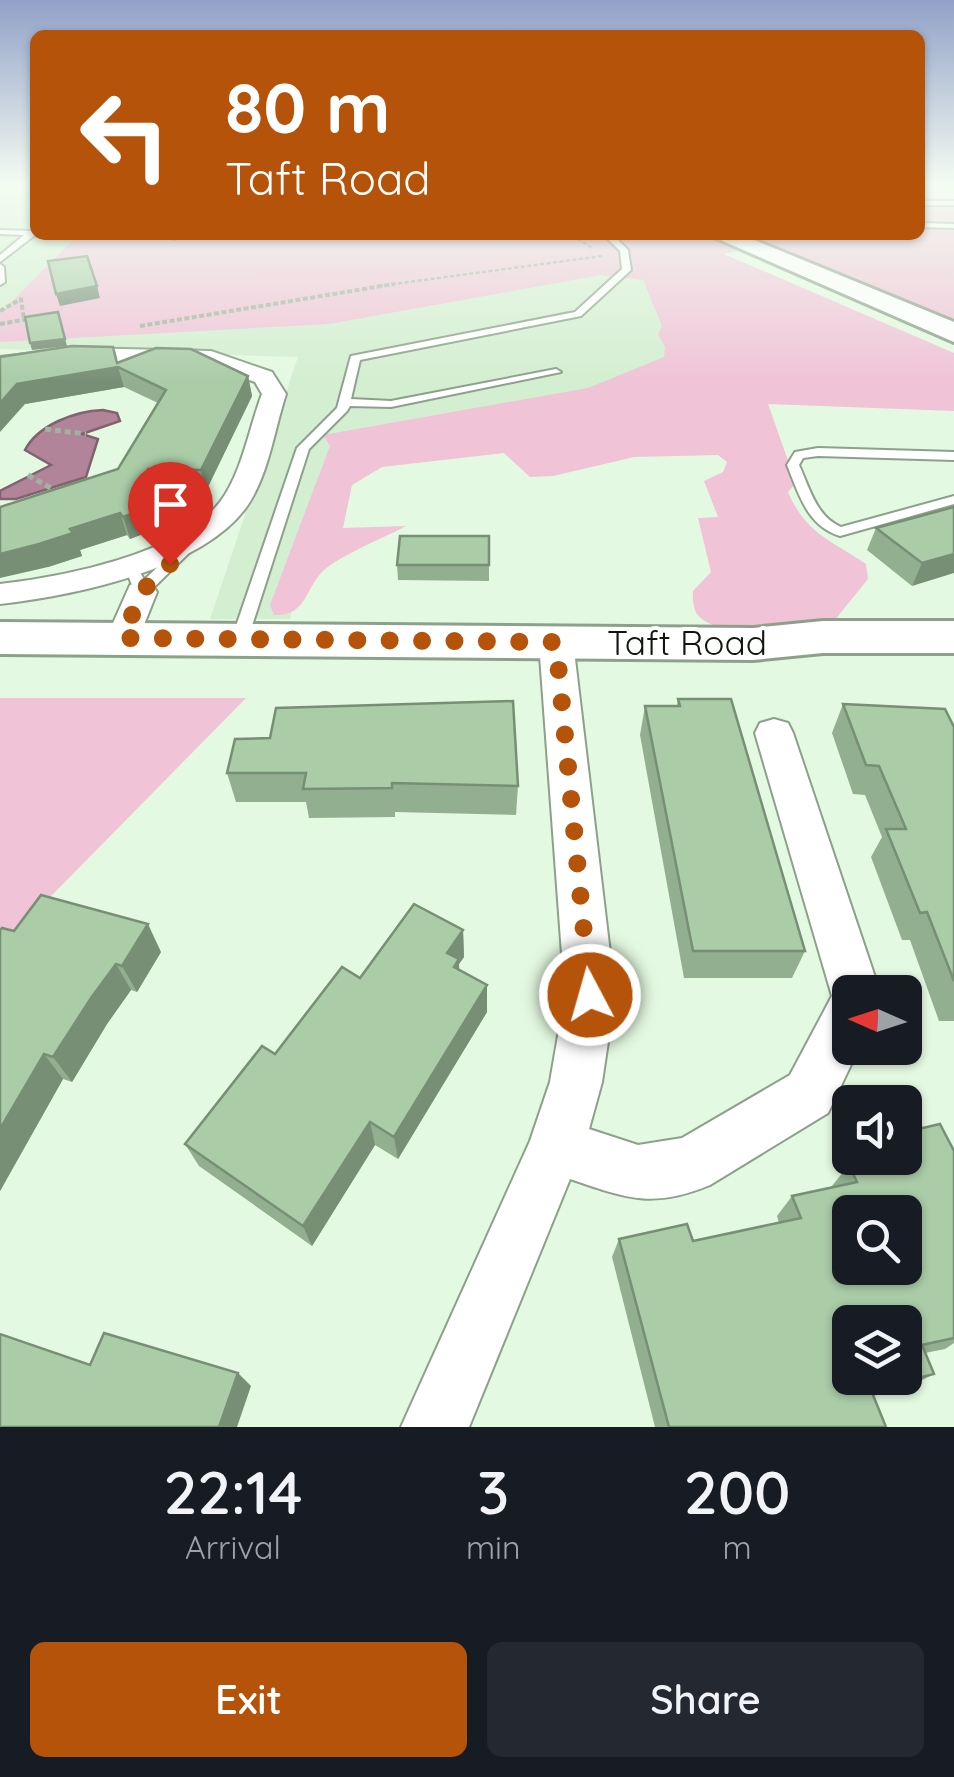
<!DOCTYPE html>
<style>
body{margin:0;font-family:Quicksand,sans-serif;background:#242831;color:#f1f3f6;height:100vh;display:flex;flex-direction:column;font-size:38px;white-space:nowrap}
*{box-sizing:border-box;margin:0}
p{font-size:32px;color:#9ea1a6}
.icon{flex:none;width:55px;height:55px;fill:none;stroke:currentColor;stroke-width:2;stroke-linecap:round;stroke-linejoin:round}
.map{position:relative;height:1427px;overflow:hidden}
.sheet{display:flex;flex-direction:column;background:#171b24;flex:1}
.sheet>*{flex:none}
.hud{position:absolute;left:30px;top:30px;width:895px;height:210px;border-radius:15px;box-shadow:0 2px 8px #0004;background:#b45309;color:#fff;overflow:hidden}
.needle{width:65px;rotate:273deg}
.buttons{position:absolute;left:832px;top:975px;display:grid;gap:20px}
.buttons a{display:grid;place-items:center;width:90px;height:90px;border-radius:15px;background:#171b24;box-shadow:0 2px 8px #0004;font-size:50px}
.pin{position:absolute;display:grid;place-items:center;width:85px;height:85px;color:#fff;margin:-102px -42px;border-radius:50% 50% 50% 0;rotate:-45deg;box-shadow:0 0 10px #0007}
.pin .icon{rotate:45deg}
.me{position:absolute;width:110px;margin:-55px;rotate:354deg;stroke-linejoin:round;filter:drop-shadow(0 0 8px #0008)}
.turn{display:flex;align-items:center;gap:35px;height:210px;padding:0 30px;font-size:45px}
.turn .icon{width:130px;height:130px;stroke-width:2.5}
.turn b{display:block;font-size:70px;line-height:85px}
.eta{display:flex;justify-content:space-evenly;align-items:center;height:170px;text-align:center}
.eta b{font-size:60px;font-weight:600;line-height:70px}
.button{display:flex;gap:20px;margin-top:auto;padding:20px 30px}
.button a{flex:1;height:115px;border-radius:15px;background:#b45309;color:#fff;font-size:40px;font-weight:600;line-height:115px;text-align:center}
.button a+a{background:#242831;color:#f1f3f6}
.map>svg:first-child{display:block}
</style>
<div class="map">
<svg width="954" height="1427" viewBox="0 0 954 1427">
<rect width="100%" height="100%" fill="#e4f9e1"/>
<path fill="#d4eed1" d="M0,184H35V235H640L729,395L332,451L290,619H210L298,357L0,349Z"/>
<g fill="#f0c3d7">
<path d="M920,198L954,199V319L739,235H920Z"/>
<path d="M78,235H706L738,251L724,254L954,353V411L768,404L796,483L788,492C806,534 831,540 866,564L868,579L830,626L713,625C696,618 692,610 693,591L711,572L698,518L718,517L704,481L723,472L727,462L718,455L634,457L553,476L530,477L504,453L382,467L352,485L343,528L406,526C384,538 340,555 323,571C304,590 307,616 274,615L270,605L330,446L323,435L588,388L664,357L665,347L658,334L662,326L643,280L601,275L329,324L0,342V313Z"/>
<path d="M0,698H246L0,948Z"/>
</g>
<path fill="#b28499" stroke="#81636f" stroke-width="2.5" d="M103,410L117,413L120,421L82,434L98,439L86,477L16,499H0V491L51,465L25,450C38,425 75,411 103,410Z"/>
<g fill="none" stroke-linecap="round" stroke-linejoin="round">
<defs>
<g id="lane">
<rect x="920" y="201" width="34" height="4"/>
<path d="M920,223L954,224V228L920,227Z"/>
<path d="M0,230L32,231L35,235L0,262V255L24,235L0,234Z"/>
<path d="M604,235H613L628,250L631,270L581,316L360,360L351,399L391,401L556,369L561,372L391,407L350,406L347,411L309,449L248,638L246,642H234L232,638L297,448L337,408L351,356L575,312L622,269L620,251Z"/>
<path d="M0,264L4,267L5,282L0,285Z"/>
<path d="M818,448L954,452V460L818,456L803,458L799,465C810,489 816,516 841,527L954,496V504L840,536C807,526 799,494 787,465L795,452Z"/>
<path d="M191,539L198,543L196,546L146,595H136L128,575L113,566L120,562C132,565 140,569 144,580L186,540Z"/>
</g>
<g id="street">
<path d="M78,348L211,351L272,372L286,394C274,431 268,478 245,509C199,570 72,596 0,604V584C63,577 180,554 220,502C242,473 249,428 262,394L255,382L208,365L78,362L0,371V357Z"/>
<path d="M141,582L152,585L157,592L135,647H111L106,639L130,585Z"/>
<path d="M556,631L568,634L573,642L615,995L602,1082L589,1129L638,1145L682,1138L790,1075L832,996L755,733L760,723L774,719L788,723L793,733L880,992H850V1048H859L828,1113L710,1185C652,1209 626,1198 570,1179L469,1427H401L530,1141L550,1082L565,995L539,642L544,634Z"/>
</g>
<g id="secondary">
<path d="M709,235H742L954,322V342Z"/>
<path d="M823,621H954V653H823L753,660L0,654V622L753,628Z"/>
</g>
</defs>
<use href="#lane" stroke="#8da08b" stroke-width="4"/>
<use href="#street" stroke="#8da08b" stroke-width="4"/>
<use href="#secondary" stroke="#8da08b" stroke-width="6"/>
<g stroke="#a1b29f" stroke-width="2.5" stroke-dasharray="4 2.5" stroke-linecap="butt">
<path d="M572,235L592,248"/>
<path d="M682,235L696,239"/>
<path d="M172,240L203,235"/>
<path d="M379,286L602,256"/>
</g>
<g stroke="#a1b29f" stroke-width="4" stroke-dasharray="5 2.5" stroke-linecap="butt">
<path d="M0,311L21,299L24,320"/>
<path d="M0,324L28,319"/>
<path d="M140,326L394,284"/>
</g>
<g stroke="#a1b29f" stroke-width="5" stroke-dasharray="6 4" stroke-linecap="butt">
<path d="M45,429L86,434"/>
<path d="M28,475L54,490"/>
</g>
<use href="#lane" fill="#fff" fill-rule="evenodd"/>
<use href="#street" fill="#fff" fill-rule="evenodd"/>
<use href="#secondary" fill="#fff" fill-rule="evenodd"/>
</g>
<g fill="#92af90">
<path d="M0,357L117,363L248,376L252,396L206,491H167L179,520L130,539L127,535L80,550L82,556L48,567L118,469L158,403L124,387L25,404Z"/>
<path d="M954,507L912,586L867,550L876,528Z"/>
<path d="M489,536V581L398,580L397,565Z"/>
<path d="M678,699L805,951L792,978H684L640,735L645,706H677Z"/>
<path d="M843,704L954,727V1021H939L910,940H902L871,857L882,837L865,795L853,794L832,733Z"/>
<path d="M235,739L518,786L516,815L395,812V817L309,818L306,802H236L227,773Z"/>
<path d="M0,930L161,952L137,992L131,990L107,1024L72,1082L63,1079L0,1191Z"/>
<path d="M463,930L464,957L459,964V970L487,985V1012L398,1159L375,1145L312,1246L199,1166L185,1144L275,1054Z"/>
<path d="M954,1151V1343L945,1349L925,1353L934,1374L909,1387L873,1396L886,1427H655L612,1257L619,1239L693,1241L779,1223L777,1216L792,1196L831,1187L849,1165L863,1162L862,1159L863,1158H905Z"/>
</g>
<g fill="#778f75">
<path d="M97,286L100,298L60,306L56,294Z"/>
<path d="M58,312L67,346L32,350L30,343Z"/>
<path d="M118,367L124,387L25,404L0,432V403L17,384Z"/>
<path d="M248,376L252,396L206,491L201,470Z"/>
<path d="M173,498L179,520L130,539L123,517Z"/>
<path d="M120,513L127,535L80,550L82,556L48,567L0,578V554Z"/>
<path d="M954,554V573L912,586L922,563Z"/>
<path d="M148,924L161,952L137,992L122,966Z"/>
<path d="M463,930L464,957L459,964L460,986L447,953Z"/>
<path d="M116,964L131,990L107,1024L72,1082L53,1057L91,998Z"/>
<path d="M487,985V1012L398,1159L394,1137Z"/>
<path d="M44,1054L63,1079L0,1191V1129Z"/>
<path d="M370,1122L375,1145L312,1246L303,1226Z"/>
<path d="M238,1373L251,1386L237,1427H219Z"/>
</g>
<g fill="#aacca7" stroke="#778f75" stroke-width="2.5" fill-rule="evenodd">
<path d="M87,256L97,286L56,294L48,261Z"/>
<path d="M58,312L65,339L30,343L25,317Z"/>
<path d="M72,346L113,347L117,363L156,348L191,349L248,376L201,470L149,469L173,498L123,517L120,513L70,529L73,533L39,544L0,554V507L118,469L166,390L118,367L17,384L0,403V357Z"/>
<path d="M954,507V554L922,563L876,528Z"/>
<path d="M400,536H489V565H397Z"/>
<path d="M678,699H731L805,951H693L645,706H680Z"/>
<path d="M513,701L518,786L392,783V788L303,789L306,773H227L235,739L270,738L276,708Z"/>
<path d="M843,704L945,709L954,727V981L927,912L920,913L886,829H906L879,766L866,765Z"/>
<path d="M41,895L148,924L122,966L116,964L91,998L53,1057L44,1054L0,1129V930L2,928L14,931Z"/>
<path d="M414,904L463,930L447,953L459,959L454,967L487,985L394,1137L370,1122L303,1226L185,1144L262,1046L275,1054L342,967L360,978Z"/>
<path d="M940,1124L954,1151V1338L922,1345L934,1374L871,1390L886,1427H669L619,1239L687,1224L693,1241L801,1218L792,1196L857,1182L849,1165L885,1158H905V1132ZM850,1212H905V1268H850ZM850,1322H905V1378H850Z"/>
<path d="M104,1333L238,1373L219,1427H0V1334L90,1365Z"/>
</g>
<linearGradient id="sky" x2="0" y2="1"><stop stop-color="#92a1c8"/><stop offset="0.48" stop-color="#f3fcf2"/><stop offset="1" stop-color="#f3fcf2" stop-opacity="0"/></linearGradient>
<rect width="954" height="382" fill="url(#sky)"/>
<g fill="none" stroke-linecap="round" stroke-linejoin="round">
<path stroke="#b45309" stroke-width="18" stroke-dasharray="0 32.4" d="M170,564L141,592L123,638L556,642L590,995"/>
</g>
<g text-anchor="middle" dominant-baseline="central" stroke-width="8" stroke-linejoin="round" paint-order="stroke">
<g font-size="35" fill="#0e160e" stroke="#fff">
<text x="687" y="642">Taft Road</text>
</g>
</g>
</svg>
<div class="buttons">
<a><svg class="needle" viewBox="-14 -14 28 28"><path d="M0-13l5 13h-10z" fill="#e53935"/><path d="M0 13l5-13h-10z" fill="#9ea1a6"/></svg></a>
<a><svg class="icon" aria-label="sound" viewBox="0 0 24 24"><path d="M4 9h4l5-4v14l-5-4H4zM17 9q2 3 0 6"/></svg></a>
<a><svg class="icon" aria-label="search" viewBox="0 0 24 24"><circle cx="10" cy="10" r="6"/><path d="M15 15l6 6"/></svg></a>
<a><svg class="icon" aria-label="layers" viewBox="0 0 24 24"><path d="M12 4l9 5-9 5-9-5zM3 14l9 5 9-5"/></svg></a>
</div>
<div class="pin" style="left:170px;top:564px;background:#d93025"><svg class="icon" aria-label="arrive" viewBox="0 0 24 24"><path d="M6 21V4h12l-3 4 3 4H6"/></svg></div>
<svg class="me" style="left:590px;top:995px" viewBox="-20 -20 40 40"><circle r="17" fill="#b45309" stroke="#fff" stroke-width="3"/><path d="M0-11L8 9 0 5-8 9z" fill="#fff"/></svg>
<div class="hud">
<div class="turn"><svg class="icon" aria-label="left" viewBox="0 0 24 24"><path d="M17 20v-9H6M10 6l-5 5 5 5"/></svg><div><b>80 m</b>Taft Road</div></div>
</div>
</div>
<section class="sheet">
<div class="eta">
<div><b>22:14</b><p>Arrival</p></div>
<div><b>3</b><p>min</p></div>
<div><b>200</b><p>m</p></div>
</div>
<div class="button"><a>Exit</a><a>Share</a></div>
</section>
